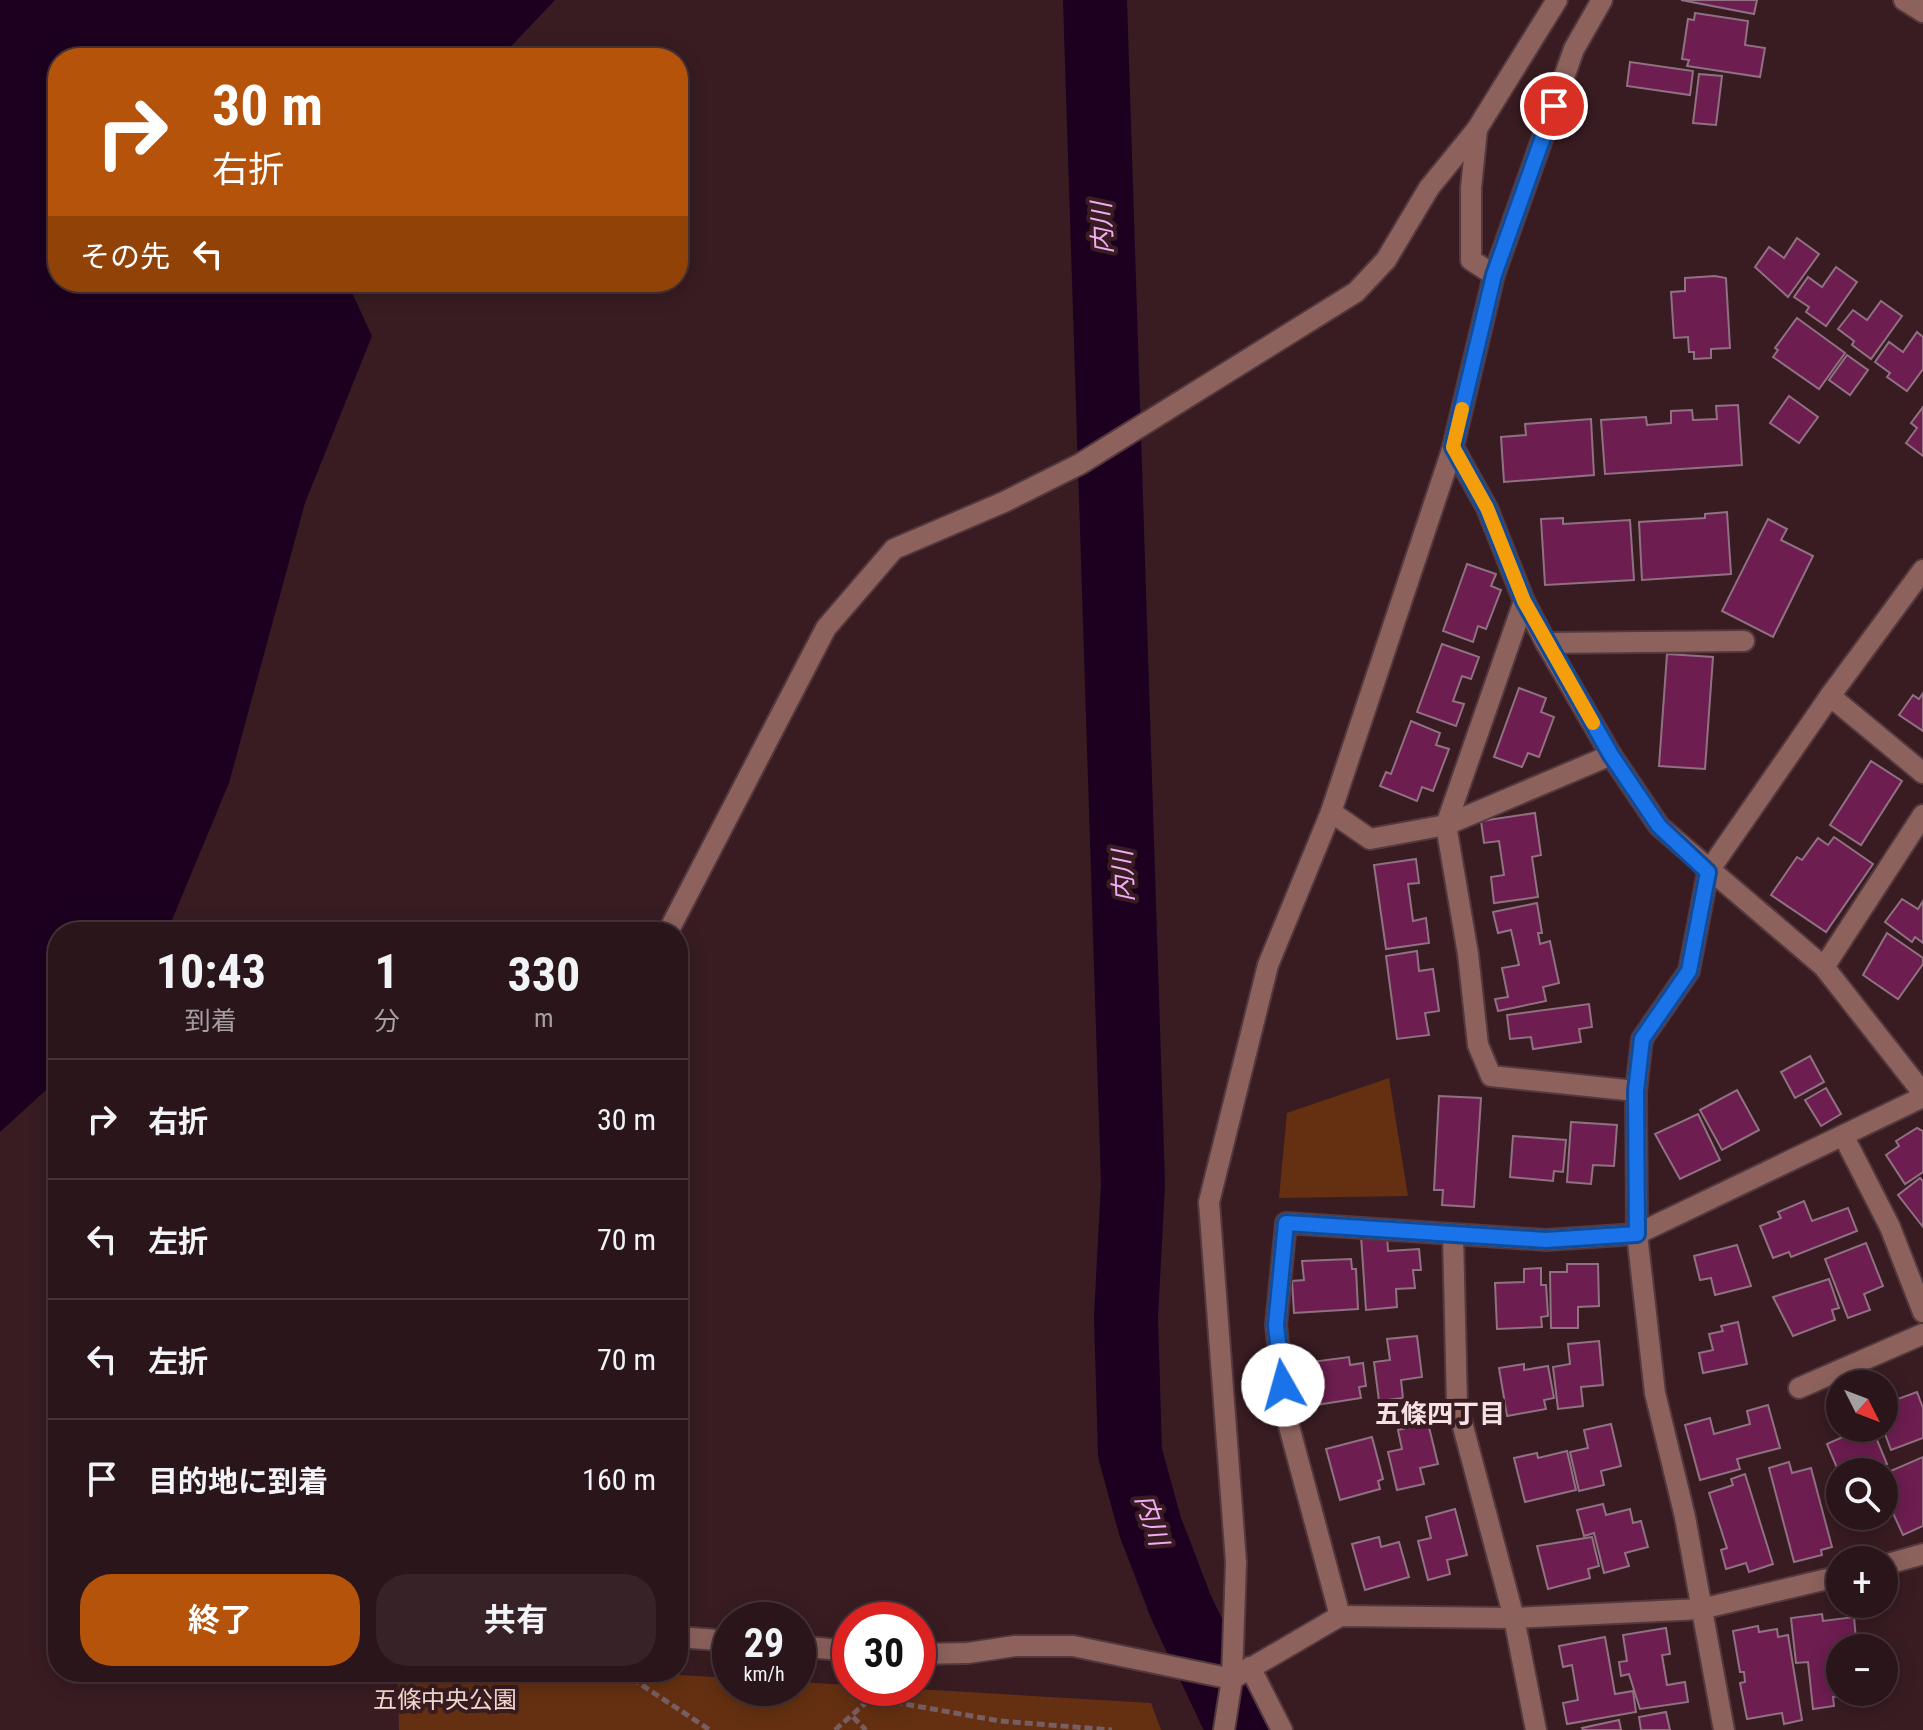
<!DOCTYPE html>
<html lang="ja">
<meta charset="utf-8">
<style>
body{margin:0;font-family:"Roboto Condensed","Noto Sans JP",sans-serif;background:#362227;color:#f1f3f6;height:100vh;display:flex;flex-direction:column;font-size:30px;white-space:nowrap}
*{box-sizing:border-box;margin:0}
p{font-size:26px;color:#a59fa2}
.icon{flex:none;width:44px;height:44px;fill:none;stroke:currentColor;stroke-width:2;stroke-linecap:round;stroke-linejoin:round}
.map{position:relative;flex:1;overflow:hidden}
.sheet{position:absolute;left:48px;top:922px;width:640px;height:760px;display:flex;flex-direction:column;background:#2a151a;border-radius:32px;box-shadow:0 4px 20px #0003,0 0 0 2px #463439}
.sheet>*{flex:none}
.top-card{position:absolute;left:48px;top:48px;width:640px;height:244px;border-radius:32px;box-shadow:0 4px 20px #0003,0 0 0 2px #463439;background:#b45309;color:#fff;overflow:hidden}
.needle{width:52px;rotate:132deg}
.tools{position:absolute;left:1826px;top:1370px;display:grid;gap:16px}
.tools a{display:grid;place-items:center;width:72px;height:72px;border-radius:50%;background:#2a151a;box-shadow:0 4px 20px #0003,0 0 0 2px #463439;font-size:40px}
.speed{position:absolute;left:712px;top:1602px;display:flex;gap:16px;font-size:40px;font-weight:700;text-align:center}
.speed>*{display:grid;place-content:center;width:104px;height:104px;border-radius:50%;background:#2a151a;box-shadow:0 4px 20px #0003,0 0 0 2px #463439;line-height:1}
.speed small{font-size:20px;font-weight:400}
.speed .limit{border:12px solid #d22;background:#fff;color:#111}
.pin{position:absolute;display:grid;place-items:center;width:68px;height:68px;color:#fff;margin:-34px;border:4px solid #fff;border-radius:50%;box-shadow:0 2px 8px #0007}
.me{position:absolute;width:88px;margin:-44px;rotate:353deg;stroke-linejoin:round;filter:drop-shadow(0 0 6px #0008)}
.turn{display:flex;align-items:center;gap:28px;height:168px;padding:0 32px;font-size:36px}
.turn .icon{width:104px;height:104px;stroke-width:2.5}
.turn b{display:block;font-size:56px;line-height:68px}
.then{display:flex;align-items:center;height:76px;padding:0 32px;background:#0003;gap:16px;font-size:30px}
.eta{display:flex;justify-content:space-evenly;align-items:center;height:136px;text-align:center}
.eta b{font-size:48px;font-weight:700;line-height:56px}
.primary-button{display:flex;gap:16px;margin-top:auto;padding:16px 32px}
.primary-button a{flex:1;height:92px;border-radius:32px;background:#b45309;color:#fff;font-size:32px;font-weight:700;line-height:92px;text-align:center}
.primary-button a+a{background:#362227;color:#f1f3f6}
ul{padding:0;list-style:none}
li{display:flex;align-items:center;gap:24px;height:120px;padding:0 32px;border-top:2px solid #463439}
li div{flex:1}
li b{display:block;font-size:30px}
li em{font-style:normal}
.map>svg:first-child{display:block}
</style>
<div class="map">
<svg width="1923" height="1730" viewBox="0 0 1923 1730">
<rect width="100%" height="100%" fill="#381c22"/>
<g fill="#653011">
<path d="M1389,1078L1408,1196L1279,1198L1287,1113Z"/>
<path d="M398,1672H630L730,1678V1688H798V1682L1151,1703L1161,1730H399Z"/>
</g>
<path fill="#1d0020" d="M0,0H555L500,58H58V282H347L372,336L305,503L229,783L167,932H58V1079L0,1132Z"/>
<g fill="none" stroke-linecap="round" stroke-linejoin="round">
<path stroke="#1d0020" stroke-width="64" d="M1095,0L1133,1184L1126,1317L1130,1453L1150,1526L1181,1607L1239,1730"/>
</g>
<g fill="#6e1d51" stroke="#8f7181" stroke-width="2">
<path d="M1681,0H1757L1754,14Z"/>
<path d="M1695,13L1748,21L1745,45L1765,48L1760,77L1687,66L1689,60L1682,59L1688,19L1694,20Z"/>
<path d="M1630,62L1693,71L1690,95L1627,86Z"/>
<path d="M1699,74L1722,76L1716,125L1693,123Z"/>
<path d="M1797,238L1819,254L1788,297L1755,267L1769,247L1784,258Z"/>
<path d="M1836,267L1857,282L1826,326L1806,312L1809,307L1794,297L1808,277L1822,287Z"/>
<path d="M1715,276L1726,278L1730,348L1711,349V358L1694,359V352H1689L1688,337L1674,338L1671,292L1685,291V278Z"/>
<path d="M1881,301L1902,316L1871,359L1852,345L1854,341L1838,329L1853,310L1867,320Z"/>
<path d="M1797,318L1845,353L1819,389L1773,357L1778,350L1775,348Z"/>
<path d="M1917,332L1923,337V369L1907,391L1887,377L1890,373L1875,362L1889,342L1903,352Z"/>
<path d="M1847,355L1868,370L1850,395L1829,380Z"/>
<path d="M1789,396L1818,417L1799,443L1770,423Z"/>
<path d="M1738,405L1742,465L1605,474L1601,420L1646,417L1647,425L1671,423V411L1692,410L1693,420L1717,419L1716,406Z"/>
<path d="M1923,407V456L1906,443L1917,428L1911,423Z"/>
<path d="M1591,419L1594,475L1504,482L1501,437L1526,435L1525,424Z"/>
<path d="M1727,512L1731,574L1642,580L1639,522L1705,518V514Z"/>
<path d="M1563,518V524L1630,520L1634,580L1545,585L1541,519Z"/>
<path d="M1768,519L1787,529L1781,540L1813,556L1773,637L1722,611Z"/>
<path d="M1467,564L1496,574L1491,586L1501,590L1486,629L1478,626L1473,642L1443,631Z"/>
<path d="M1442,644L1479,657L1471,679L1462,676L1453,701L1464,704L1456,726L1417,712Z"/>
<path d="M1667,654L1713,657L1705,769L1659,766Z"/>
<path d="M1519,688L1546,698L1541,712L1554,717L1539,757L1528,753L1522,767L1494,757Z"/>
<path d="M1923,693V731L1899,715L1913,695L1919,699Z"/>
<path d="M1411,721L1440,733L1436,745L1449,749L1433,791L1422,787L1417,801L1380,786L1386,772L1391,774Z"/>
<path d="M1871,761L1902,781L1861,845L1830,825Z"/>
<path d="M1535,813L1541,855L1532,857L1538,897L1494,903L1491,877L1504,875L1499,841L1484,843L1481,821Z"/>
<path d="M1834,837L1873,864L1826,932L1771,895L1797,857L1802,860L1818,838L1828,845Z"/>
<path d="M1416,859L1419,883L1408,884L1413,921L1426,918L1429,943L1386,949L1374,865Z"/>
<path d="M1902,899L1918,909L1923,901V943L1915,937L1912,942L1885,922Z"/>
<path d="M1537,903L1542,933H1538L1540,944L1550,941L1559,983L1543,987L1546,1001L1498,1011L1495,999L1508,997L1502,968L1519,965L1511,930L1498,933L1493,912Z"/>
<path d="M1887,933L1923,958V964L1898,999L1863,975Z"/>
<path d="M1417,951L1419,971L1433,969L1439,1011L1425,1013L1429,1035L1397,1039L1386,956Z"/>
<path d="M1589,1004L1592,1027L1579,1029L1581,1042L1533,1049L1531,1037L1510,1039L1507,1015Z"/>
<path d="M1810,1056L1824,1082L1795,1098L1781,1072Z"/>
<path d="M1826,1088L1841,1114L1821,1126L1805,1100Z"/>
<path d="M1737,1090L1759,1130L1722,1150L1700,1110Z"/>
<path d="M1439,1096L1481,1098L1474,1207L1442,1205L1443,1190H1434Z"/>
<path d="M1698,1114L1720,1160L1680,1179L1655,1134Z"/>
<path d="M1571,1122L1617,1125L1614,1166L1593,1165L1591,1184L1567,1182Z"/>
<path d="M1917,1128L1923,1131V1172L1905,1184L1886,1155L1899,1146L1896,1141Z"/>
<path d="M1513,1136L1566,1140L1563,1172L1554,1171L1553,1181L1510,1177Z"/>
<path d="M1920,1178L1923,1181V1227L1898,1195Z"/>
<path d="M1804,1201L1812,1221L1848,1208L1857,1231L1791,1257L1789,1252L1773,1258L1760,1226L1781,1218L1778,1212Z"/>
<path d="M1387,1234L1388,1251L1419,1249L1421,1270H1413L1415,1288L1396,1289L1397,1307L1366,1310L1361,1236Z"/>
<path d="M1866,1243L1883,1286L1864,1294L1870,1310L1848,1318L1825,1259Z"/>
<path d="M1737,1245L1751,1286L1715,1295L1711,1278L1700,1280L1694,1256Z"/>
<path d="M1351,1259L1352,1269H1356L1358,1309L1294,1313L1292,1281L1304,1280L1302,1261Z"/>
<path d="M1567,1264H1598L1599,1306L1578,1307V1328H1551L1550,1272H1567Z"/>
<path d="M1541,1268V1285H1546L1548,1316L1541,1317L1542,1327L1497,1329L1495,1283L1524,1282V1269Z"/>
<path d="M1829,1279L1839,1308L1832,1310L1835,1320L1793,1336L1773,1297Z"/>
<path d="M1738,1322L1747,1364L1703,1373L1699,1353L1713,1350L1709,1334L1723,1331L1721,1326Z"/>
<path d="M1417,1336L1422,1377L1401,1380L1403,1398L1379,1401L1374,1362L1390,1360L1387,1339Z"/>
<path d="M1599,1341L1603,1385L1581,1387L1583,1406L1558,1409L1553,1367L1570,1364L1568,1344Z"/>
<path d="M1349,1357L1350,1365L1363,1363L1366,1386L1359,1387L1361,1398L1316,1405L1311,1362Z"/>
<path d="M1524,1364V1370L1548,1366L1554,1398L1544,1400L1546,1409L1507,1416L1499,1368Z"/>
<path d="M1917,1392L1923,1408V1438L1891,1450L1885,1434L1879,1436L1876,1428H1884V1404Z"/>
<path d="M1768,1405L1780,1448L1737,1459L1740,1469L1700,1480L1685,1425L1710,1418L1714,1434L1750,1424L1747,1411Z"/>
<path d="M1428,1423L1438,1464L1420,1468L1424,1484L1397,1490L1388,1452L1402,1449L1398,1430Z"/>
<path d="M1611,1424L1621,1466L1601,1471L1604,1485L1579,1491L1570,1452L1588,1448L1584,1430Z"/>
<path d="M1842,1428H1872L1887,1464L1867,1472L1840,1475L1827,1444L1845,1436Z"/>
<path d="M1372,1437L1383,1479L1378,1481L1380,1489L1340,1500L1326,1449Z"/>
<path d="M1567,1451L1576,1490L1525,1502L1514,1458L1537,1453L1538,1458Z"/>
<path d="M1923,1457V1526L1903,1535L1887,1500L1896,1497L1886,1473Z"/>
<path d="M1789,1462L1792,1473L1811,1468L1832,1547L1821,1550L1822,1555L1794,1562L1769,1468Z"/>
<path d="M1745,1474L1773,1564L1749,1572L1746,1563L1726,1569L1721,1550L1727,1548L1709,1493L1733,1485L1731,1479Z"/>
<path d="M1603,1504L1606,1515L1630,1509L1633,1523L1641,1521L1648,1547L1625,1553L1629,1566L1604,1573L1594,1533L1584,1536L1577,1510Z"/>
<path d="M1455,1509L1467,1555L1447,1560L1450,1574L1428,1580L1418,1541L1431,1538L1426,1517Z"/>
<path d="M1379,1537L1381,1547L1399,1542L1409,1577L1365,1590L1352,1544Z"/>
<path d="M1592,1537L1599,1566L1588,1569L1590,1578L1548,1589L1537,1546Z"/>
<path d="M1822,1614L1823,1621L1854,1617L1856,1639L1844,1640L1845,1648H1840V1692L1850,1695L1833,1697L1834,1706L1813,1709L1808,1662L1796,1663L1791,1618Z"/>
<path d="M1758,1626L1759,1632L1777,1629L1778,1637L1788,1635L1802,1720L1784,1724L1782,1713L1747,1719L1740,1683L1745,1682L1744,1672H1740L1733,1631Z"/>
<path d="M1666,1628L1670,1654L1662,1655L1667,1685L1685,1682L1688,1702L1640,1709L1629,1674L1621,1676L1619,1662L1627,1661L1623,1635Z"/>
<path d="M1605,1637L1615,1694L1633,1691L1636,1712L1567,1724L1563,1703L1578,1700L1572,1665L1563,1667L1559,1646Z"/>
<path d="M1666,1712L1670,1730H1641L1639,1717Z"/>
<path d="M1619,1720L1621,1730H1583L1582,1728Z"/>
</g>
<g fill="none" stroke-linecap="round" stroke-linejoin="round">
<defs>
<g id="minor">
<path d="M1904,0L1923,12"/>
<path d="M1477,129L1471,188V260L1494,275"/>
<path d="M1453,447L1487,508L1524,601L1546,643L1611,755L1659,826L1824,967L1923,1093"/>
<path d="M1524,601L1446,825L1468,954L1478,1045L1491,1076L1636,1091"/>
<path d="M1546,643L1744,641"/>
<path d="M1830,696L1923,773"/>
<path d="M1331,812L1370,839L1446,825L1611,755"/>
<path d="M668,932L826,628L894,549L1004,502L1080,464L1356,292L1386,260L1429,188L1477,129L1557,0"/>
<path d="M1824,967L1923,815"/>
<path d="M1844,1137L1890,1227L1923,1312"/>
<path d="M1453,1235L1457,1404L1514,1618L1536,1730"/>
<path d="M1799,1388L1923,1334"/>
<path d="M1884,1565L1923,1554"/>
<path d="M1340,1616L1286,1415L1276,1325L1286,1223L1546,1240L1637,1234L1923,1097"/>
<path d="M678,1637L730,1641"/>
<path d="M798,1646L850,1651"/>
<path d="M918,1654L968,1653L1015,1646H1073L1232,1679L1340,1616L1514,1618L1701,1609L1840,1576"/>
<path d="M1250,1667L1282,1730"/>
<path d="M1224,1730L1232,1679L1236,1562L1209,1202L1268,965L1331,812L1453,447L1494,275L1574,49L1602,0"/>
<path d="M1724,1730L1685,1517L1655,1393L1637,1234L1636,1091L1642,1039L1689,971L1708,872L1830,696L1923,570"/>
</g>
</defs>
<use href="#minor" stroke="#53383d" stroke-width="24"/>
<g stroke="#775e63" stroke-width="5" stroke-dasharray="8 4" stroke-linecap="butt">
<path d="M622,1672L710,1730"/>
<path d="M853,1717L866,1730"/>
<path d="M835,1730L871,1698L1000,1721L1112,1730"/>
</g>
<use href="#minor" stroke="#8d625d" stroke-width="20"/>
</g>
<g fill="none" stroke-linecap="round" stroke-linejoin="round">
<defs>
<path id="route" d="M1283,1385L1276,1325L1286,1223L1546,1240L1637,1234L1636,1091L1642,1039L1689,971L1708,872L1659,826L1611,755L1524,601L1487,508L1453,447L1494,275L1554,106"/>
</defs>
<use href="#route" stroke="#114b97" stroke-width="20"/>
<use href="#route" stroke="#1a73e8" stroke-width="14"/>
<path stroke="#f59e0b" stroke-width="14" d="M1462,409L1453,447L1487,508L1524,601L1593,723"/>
</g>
<g text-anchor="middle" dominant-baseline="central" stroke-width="8" stroke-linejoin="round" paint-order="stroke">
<g font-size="24" fill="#f1d9cd" stroke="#381c22">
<text x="445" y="1700">五條中央公園</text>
</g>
<g font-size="26" font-style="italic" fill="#f2acf5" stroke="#381c22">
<text transform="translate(1102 228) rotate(-92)">内川</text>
<text transform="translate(1123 876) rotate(-92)">内川</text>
<text transform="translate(1152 1520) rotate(72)">内川</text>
</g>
<g font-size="26" font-weight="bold" fill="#f6e2e5" stroke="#381c22">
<text x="1440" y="1414">五條四丁目</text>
</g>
</g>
</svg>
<div class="tools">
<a><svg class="needle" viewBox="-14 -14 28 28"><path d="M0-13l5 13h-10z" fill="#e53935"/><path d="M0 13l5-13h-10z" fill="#a59fa2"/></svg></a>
<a><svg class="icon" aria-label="search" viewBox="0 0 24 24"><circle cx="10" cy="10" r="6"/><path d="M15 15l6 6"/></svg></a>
<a>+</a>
<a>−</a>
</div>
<div class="speed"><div>29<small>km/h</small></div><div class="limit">30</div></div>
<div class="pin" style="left:1554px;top:106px;background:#d93025"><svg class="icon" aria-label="arrive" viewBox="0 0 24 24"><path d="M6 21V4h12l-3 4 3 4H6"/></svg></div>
<svg class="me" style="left:1283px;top:1385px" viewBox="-20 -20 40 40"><circle r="19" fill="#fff"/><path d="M0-13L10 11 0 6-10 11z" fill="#1a73e8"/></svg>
<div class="top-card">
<div class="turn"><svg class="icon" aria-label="right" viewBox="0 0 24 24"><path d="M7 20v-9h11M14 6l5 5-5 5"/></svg><div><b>30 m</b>右折</div></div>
<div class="then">その先<svg class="icon" aria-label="left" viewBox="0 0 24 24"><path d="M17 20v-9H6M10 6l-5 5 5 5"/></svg></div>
</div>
<section class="sheet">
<div class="eta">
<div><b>10:43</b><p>到着</p></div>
<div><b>1</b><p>分</p></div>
<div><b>330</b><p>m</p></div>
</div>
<ul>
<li><svg class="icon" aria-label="right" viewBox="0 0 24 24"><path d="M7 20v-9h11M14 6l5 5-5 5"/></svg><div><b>右折</b></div><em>30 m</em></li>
<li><svg class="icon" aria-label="left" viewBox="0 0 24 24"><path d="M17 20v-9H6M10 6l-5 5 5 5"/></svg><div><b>左折</b></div><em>70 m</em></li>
<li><svg class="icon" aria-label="left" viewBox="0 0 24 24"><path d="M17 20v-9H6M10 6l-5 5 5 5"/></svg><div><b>左折</b></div><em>70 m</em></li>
<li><svg class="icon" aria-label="arrive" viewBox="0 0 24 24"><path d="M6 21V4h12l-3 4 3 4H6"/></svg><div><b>目的地に到着</b></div><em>160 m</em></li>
</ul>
<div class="primary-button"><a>終了</a><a>共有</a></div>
</section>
</div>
